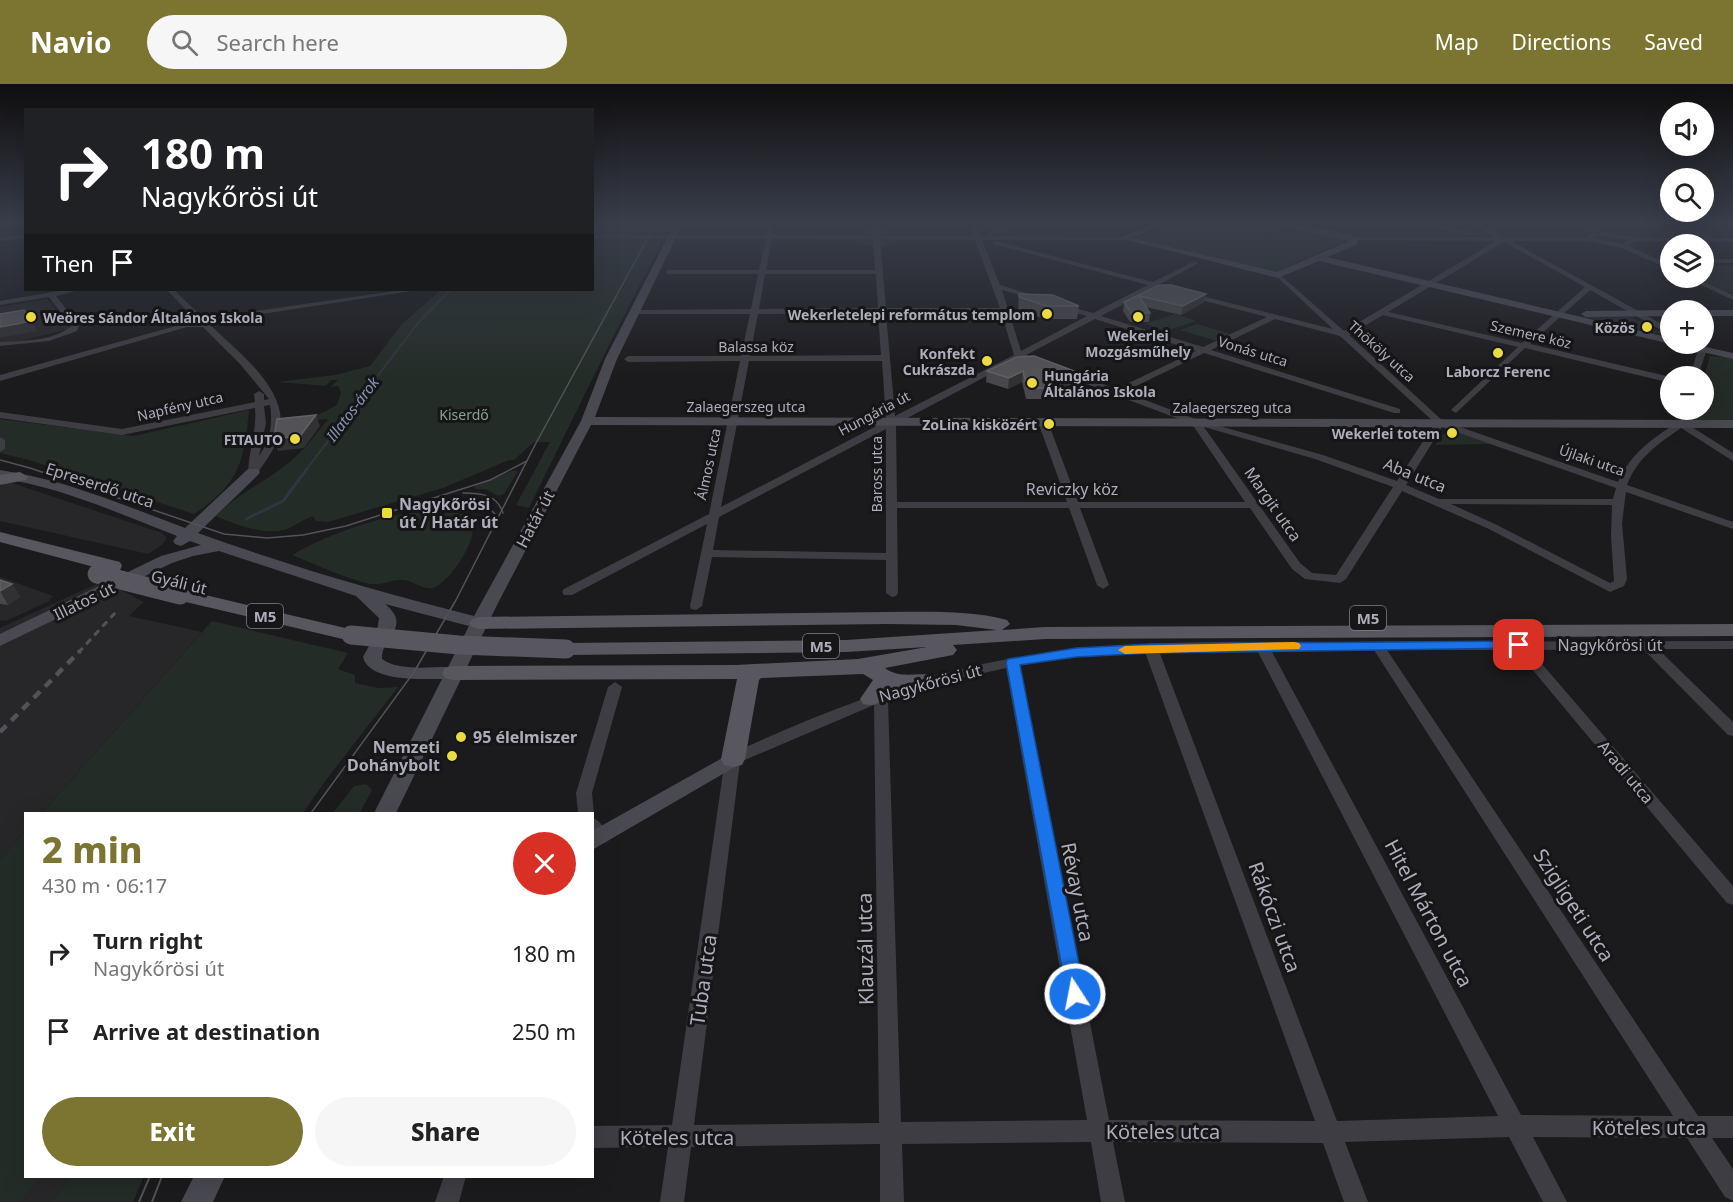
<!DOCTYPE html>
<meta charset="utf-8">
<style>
body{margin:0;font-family:"Noto Sans",sans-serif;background:#f6f6f6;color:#222;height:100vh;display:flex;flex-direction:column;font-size:22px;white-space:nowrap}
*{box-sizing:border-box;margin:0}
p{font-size:20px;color:#767676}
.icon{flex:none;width:33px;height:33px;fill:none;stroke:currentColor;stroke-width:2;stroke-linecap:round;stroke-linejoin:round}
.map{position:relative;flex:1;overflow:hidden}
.details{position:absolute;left:24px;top:728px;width:570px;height:366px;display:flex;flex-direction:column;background:#fff;border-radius:0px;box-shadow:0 6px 24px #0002}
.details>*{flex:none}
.top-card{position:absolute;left:24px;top:24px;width:570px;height:183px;border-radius:0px;box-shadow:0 6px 24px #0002;background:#202124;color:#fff;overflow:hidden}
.controls{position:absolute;left:1660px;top:18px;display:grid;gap:12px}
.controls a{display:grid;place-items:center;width:54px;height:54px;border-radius:50%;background:#fff;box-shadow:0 6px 24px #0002;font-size:30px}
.pin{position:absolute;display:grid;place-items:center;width:51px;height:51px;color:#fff;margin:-26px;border-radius:12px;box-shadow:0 3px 9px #0006}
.me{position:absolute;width:66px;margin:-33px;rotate:349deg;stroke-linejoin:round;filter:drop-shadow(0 0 4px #0008)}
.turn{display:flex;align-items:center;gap:21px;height:126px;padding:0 18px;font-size:27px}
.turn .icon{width:78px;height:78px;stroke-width:2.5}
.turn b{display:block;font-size:42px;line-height:51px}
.then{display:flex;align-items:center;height:57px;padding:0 18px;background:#0003;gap:12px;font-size:22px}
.round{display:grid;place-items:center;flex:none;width:63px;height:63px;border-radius:32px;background:#f6f6f6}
.overview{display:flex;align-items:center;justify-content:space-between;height:102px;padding:0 18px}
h1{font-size:36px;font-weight:800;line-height:45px;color:#7c7531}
.action{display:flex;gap:12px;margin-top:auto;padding:12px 18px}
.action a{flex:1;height:69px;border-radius:36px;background:#7c7531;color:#fff;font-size:24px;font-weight:800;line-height:69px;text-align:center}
.action a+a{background:#f6f6f6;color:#222}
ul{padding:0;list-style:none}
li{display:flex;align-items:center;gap:18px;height:78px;padding:0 18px}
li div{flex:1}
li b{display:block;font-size:22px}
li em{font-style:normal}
header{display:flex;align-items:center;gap:36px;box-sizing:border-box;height:84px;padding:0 30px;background:#7c7531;color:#fff}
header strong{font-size:28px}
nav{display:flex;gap:33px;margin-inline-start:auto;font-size:21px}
.search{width:420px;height:54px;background:#f6f6f6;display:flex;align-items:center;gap:15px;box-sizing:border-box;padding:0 21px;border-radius:33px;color:#767676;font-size:22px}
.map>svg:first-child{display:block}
</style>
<header>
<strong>Navio</strong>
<div class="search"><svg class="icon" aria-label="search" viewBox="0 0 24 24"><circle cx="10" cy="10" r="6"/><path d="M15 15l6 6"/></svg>Search here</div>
<nav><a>Map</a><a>Directions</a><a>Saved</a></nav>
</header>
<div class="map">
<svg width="1733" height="1118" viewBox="0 0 1733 1118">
<rect width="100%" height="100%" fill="#1b1a1c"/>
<g fill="#272629">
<path d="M47,215L69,243L68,245L16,258H0V223Z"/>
<path d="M1628,231L1665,251L1580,232Z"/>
<path d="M9,398L162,449L167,454L163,460L148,470L0,437V402Z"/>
<path d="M0,493L53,512L49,517L6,537L0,536Z"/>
<path d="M103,497L144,518L129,532L202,548L42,729H26L25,747L0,776V544Z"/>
<path d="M42,1092H71L51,1118H21Z"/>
</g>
<g fill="#242c27">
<path d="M593,139H673L667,149H645L636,152L635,155L663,156L610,259L529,424L516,421L550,358H534L514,376H509L443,404L328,438L316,437L313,432C304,435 296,441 287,445C265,452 236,441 216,432C236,411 261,400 283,383C301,370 315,352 328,335L306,337L337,321L341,309L338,302L330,303L338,296H331L326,302L277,298L335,291L370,282L402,240L441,206H592Z"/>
<path d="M1181,139H1269L1348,155L1276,188L1136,155Z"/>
<path d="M875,144L910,154L877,164L841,154Z"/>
<path d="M1733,181V210L1697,194H1704V182Z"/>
<path d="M1175,230L1196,237L1166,247L1145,240Z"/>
<path d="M1197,240L1231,250L1217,257L1180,246Z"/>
<path d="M1710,272L1733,274V336H1692L1695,326H1704V294Z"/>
<path d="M249,326C244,378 240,399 194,430L29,376L0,369V335L134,352Z"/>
<path d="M1443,350H1462L1491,360L1435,361Z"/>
<path d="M511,387H518L504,410L498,412L485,405H476L474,402Z"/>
<path d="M440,425C450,427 468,429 472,441C478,456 448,500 433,504C423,506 412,496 402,496C392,495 381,502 370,500C344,494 317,481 292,471C333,447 392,428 440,425Z"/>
<path d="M212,537L348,569L338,585L355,591V599L379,604L398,603L326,696L303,729H42Z"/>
<path d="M366,700L372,706L360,729H333L354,702Z"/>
<path d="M25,747L26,1092H42L21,1118H0V776Z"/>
<path d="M71,1092H144L133,1118H51Z"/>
</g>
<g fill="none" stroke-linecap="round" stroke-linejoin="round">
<path stroke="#303540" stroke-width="2" d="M306,386L418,239L450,206"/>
<path stroke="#303540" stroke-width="3" d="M246,435L283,417L307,385"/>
<g fill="#3e3d43" fill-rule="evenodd">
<path d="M769,139H775L773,151L873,152L872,139H878L879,152H974L969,139H975L980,152H990L988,149L1022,139H1030L990,152L1125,153L1123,156H982L1000,201L1045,215L1041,217L1002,206L1021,267L1087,232L1059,224V220L1093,229L1148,201L993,160L995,157L1153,198L1193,178H1197V180L1101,232L1203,263L1267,233L1186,212V208L1333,245L1276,192L1274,191L1278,189L1344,247L1496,157L1353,156L1355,153H1495L1471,139H1478L1504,153H1588L1593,149L1574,139H1581L1600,147L1633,153L1705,154L1672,139H1679L1711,152L1712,154H1733V158L1635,157L1629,162L1671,181V186L1622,164L1589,157H1511L1671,245V250H1668L1590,206L1530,260L1671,293V299L1525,264L1456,329L1451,326L1453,324L1518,263L1383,231L1349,251L1443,337L1618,398C1631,369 1652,355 1678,338H1684L1733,369V377L1681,344C1658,360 1637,374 1627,401L1733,438V445L1626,408L1622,439L1627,495L1624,502L1610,508L1489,445L1402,407L1346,495L1340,499L1305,495L1292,485L1250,424H1080L1109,501L1103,505L1097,501L1069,424H897L898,509L896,512L892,513L886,509V476L712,473L702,522L696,526L691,525L690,522L707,440L572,511H564L562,508L564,505L709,430L740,277L628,278L624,275L628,272H741L750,230H635L631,228L635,226L751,225L758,190H668L665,188L668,186H759L766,155H592V151H766ZM1599,151L1628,156L1623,160L1595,154ZM772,155H873L875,186H766ZM880,155L975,156L1000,224H886ZM1504,158L1585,203L1522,259L1388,228ZM765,190H876L878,224L759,225ZM1001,228L1014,271L895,332L886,229ZM878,229L881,271L750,272L758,230ZM1095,235L1196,267L1116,305L1061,284H1055V288L1192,340L1245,418H1078L1048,338L1043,335L1038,338L1067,418H897L896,340L1019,275L1034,281H1040V277L1026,271ZM1275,235L1340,252L1435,339L1397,397L1323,371L1198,336L1124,308L1204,269L1394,329H1400V325L1211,266ZM749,277H882L886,337L721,423ZM1204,343L1315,375L1393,403L1336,491L1312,489L1300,479ZM1442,343L1616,404L1613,415H1439L1406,401ZM886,345V469L713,466L719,433ZM1451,420L1612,421L1611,453L1614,497L1610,499L1497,441Z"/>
<path d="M1412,139H1423L1475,149L1472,151Z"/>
<path d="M26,150V154L0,157V153Z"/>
<rect x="1704" y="175" width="29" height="4"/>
<path d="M1687,194H1696L1733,211V216Z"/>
<path d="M65,206H79L56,212L79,242L77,247L49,257L0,262V258C21,257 55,257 71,242L49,213L0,221V217Z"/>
<path d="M167,206H174L200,231L215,233L402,206H418L217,237L210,241C239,269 294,309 278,354C274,367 264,379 257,390H249L248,388C249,366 257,346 255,324L122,351L0,334V328L122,345L255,318L254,310L259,307L264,310V316L269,315L240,280L203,243H187L0,297V291L183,240V236L193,233ZM203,235L208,236L203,239H192ZM270,321C273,340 270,356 259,372L266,339L264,322Z"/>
<path d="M1688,260H1698L1707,265L1698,292H1690L1698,266Z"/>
<path d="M0,353L5,356V365L0,368Z"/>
<path d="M1733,557V565H1658L1733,638V652L1728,651L1643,565L1530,566L1733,802V821L1727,819L1516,566H1387L1698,1032H1733V1054H1712L1733,1085V1117L1725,1113L1687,1054L1533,1053L1567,1118H1543L1509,1053L1345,1058L1368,1118H1344L1323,1059L1113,1058L1125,1118H1101L1091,1058L902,1060L904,1118H880V1060L691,1063L684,1118H660L668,1063L592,1064V1042L672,1041L725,675L728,671C820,629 913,592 1013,574C1120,555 1229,558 1337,558C1469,558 1601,557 1733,557ZM1254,566H1257L1498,1032L1337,1037L1159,567ZM1271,566H1374L1673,1032L1521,1031ZM1145,568L1315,1037L1109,1036L1020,581L1093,571ZM1006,584L1087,1036L901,1038L888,616L944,598ZM874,621L879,1039L694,1041L740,678Z"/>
<path d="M615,598L622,603L592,709L594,729L592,732V729H578L576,709L608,603Z"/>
<path d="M592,734C601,736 605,746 609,753L607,758C590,763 592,746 592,734Z"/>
<path d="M444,1092H466L459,1118H435Z"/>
</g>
<g fill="#494951" fill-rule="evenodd">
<path d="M675,139H683L617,275L595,333L1733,336V344L591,341L497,521L396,729H374L442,595C421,595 369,598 363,573L377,547L379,534L356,512L219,467L193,472L172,479L0,562V550L161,472L201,461L190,457L181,462L175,460L173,457L177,452C120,430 61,403 0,394V386C63,395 126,422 185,444L248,385H258L260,388L258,391L198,449C289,482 380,508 474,532L581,337L605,275ZM385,520L469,542L448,583C428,583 399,587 382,575C381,552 413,543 385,520Z"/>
<path d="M1157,139H1168L1132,154L1277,188L1349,157L1277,141L1276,139H1291L1350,150L1358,156V160L1327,173L1671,254V260H1674H1671L1319,177L1278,194L1119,154Z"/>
<path d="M1671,226H1673H1671V232L1586,233L1581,230L1586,227Z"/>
<path d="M1702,226H1733V232H1704V226Z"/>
<path d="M1674,260H1692L1733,269V275L1676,262Z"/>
<path d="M733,668L740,670L743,675L740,680L592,766V747Z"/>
<path d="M194,1092H225L213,1118H181Z"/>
</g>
<g fill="#585760" fill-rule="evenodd">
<path d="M20,388L28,393L26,396L0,401V391Z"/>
<path d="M0,448L120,478L122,482L120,486L113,488L0,458Z"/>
<path d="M180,505L358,547L361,551L358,555L351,557L173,515L170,511L173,507Z"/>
<path d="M887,528C927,528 969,526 1007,536L1010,540L1002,546L1045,543L1733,540V552L1045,555L953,561L957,566L953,571L885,584C901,596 917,587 936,592L939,597L936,602L905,605L891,604C884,616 878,624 863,620L860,615L873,596L863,590L761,594L759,596L745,675L742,681L733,683L724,681L721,675L737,595L453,596L445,594L442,589L445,584L453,582L736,581L858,575L927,563L846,568L566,571L559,570L555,565L559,560L566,559L846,556L997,546L956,541L887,540L479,545L472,543L469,539L472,535L479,533Z"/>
</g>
<g stroke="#52525a" stroke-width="1.5">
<path d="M0,376L30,384L224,450L267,454L303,451L346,442L490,396L527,377"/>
<path d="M463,409C480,409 497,410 503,429"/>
<path d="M468,416L485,420L495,430L493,440"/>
<path d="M311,729L414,588L456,516L535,361L656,139"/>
</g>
<g stroke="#52525a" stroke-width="2">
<path d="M139,1118L150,1092"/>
<path d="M152,1118L162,1092"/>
</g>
<path stroke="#52525a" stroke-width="3" stroke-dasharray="7 5" stroke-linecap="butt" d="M78,569L115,529"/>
<path stroke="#52525a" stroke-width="4.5" stroke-dasharray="9 7" stroke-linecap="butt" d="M0,648L80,567"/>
<g stroke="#585760" stroke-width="19">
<path d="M97,490L180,511"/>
<path d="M351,551L459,561L566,565"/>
</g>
</g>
<g fill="#48474b">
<path d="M1171,201L1206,210L1204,218L1181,231L1146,223L1150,229L1149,238H1130L1123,227L1124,218Z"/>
<path d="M1019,210L1079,222L1077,235H1045L1018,226Z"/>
<path d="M1017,273L1075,299L1061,305L1048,300L1050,304L1048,315H1026L1022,298L1008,305L986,298L987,287Z"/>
<path d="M0,496L12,500L20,513L8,521L0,520Z"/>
</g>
<g fill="#313033">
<path d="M1206,210L1204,218L1181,231L1183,222Z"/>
<path d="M32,237L37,247L0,254V243Z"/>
<path d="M1023,287L1022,298L1008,305L1009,294Z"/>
<path d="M1077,288L1075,299L1061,305L1062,294Z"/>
<path d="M316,331L320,342L304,364L278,367L274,355Z"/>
<path d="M12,500L20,513L8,521L0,507Z"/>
</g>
<g fill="#535257" stroke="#616067" stroke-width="1.5">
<path d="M1159,201H1171L1206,210L1183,222L1139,212L1150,229H1131L1124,218Z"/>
<path d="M1019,210L1053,211L1079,222H1046L1019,213Z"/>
<path d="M24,226L32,237L0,243V230Z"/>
<path d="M1034,272L1077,288L1062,294L1042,286L1050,304H1027L1023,287L1009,294L987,287L1017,273Z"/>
<path d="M316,331L300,352L274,355L277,335Z"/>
<path d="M0,496L12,500L0,507Z"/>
</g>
<linearGradient id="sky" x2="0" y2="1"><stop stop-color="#0f0e0f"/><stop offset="0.47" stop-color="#393e4b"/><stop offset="1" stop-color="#393e4b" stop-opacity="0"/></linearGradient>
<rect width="1733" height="295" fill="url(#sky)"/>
<path fill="#1a73e8" stroke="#114b97" stroke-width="1.5" d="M1519,557L1526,561L1524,564L1151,569L1076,573L1020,581L1085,910L1082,917L1075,919L1068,917L1006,578L1008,575L1076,564L1151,560Z"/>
<path fill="#f59e0b" d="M1294,558L1299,559L1301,562L1299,565L1125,570L1118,566L1125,562Z"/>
<g fill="#eadb44" stroke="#161517" stroke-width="2">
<circle cx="1047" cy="230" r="6"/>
<circle cx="31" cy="233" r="6"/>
<circle cx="1138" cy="233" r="6"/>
<circle cx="1647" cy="243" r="6"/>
<circle cx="1498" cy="269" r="6"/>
<circle cx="987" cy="277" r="6"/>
<circle cx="1032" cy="299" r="6"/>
<circle cx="1049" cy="340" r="6"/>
<circle cx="1452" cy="349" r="6"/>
<circle cx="295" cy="355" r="6"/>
<rect x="381" y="423" width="12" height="12" rx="3"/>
<circle cx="461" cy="653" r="6"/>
<circle cx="452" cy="672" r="6"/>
</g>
<g text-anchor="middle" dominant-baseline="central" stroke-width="6" stroke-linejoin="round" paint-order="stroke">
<g font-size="14" font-weight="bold" fill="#adaebb" stroke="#161517" text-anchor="end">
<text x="1035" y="230">Wekerletelepi református templom</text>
<text x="43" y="233" text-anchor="start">Weöres Sándor Általános Iskola</text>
<text x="1635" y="243">Közös</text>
<text x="1138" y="251" text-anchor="middle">Wekerlei<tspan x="1138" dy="16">Mozgásműhely</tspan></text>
<text x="975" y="269">Konfekt<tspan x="975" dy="16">Cukrászda</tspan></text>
<text x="1498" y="287" text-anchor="middle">Laborcz Ferenc</text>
<text x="1044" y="291" text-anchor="start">Hungária<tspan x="1044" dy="16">Általános Iskola</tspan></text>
<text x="1037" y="340">ZoLina kisközért</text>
<text x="1440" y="349">Wekerlei totem</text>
<text x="283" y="355">FITAUTO</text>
</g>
<g font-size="14" fill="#adaebb" stroke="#161517">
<text transform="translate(1531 250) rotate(13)">Szemere köz</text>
<text x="756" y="262">Balassa köz</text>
<text transform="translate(1253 267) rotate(17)">Vonás utca</text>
<text transform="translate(1382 267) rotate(42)">Thököly utca</text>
<text transform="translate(180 322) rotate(-13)">Napfény utca</text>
<text x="746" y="322">Zalaegerszeg utca</text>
<text x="1232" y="323">Zalaegerszeg utca</text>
<text transform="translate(874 329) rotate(-28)">Hungária út</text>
<text transform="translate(1592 376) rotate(19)">Újlaki utca</text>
<text transform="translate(708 380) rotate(-78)">Álmos utca</text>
<text transform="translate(876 390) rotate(-90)">Baross utca</text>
</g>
<g font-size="14" fill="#86a58f" stroke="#161517">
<text x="464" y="330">Kiserdő</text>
</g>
<g font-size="15" font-style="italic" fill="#8794b4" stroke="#161517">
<text transform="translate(352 325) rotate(-53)">Illatos-árok</text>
</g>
<g fill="#161517" stroke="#80808a" stroke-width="1.5">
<rect x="247" y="520" width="36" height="24" rx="4.5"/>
<rect x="1350" y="522" width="36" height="24" rx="4.5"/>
<rect x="803" y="550" width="36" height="24" rx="4.5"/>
</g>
<g font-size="15" font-weight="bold" fill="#adaebb">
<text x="265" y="532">M5</text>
<text x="1368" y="534">M5</text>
<text x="821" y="562">M5</text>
</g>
<g font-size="16" fill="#adaebb" stroke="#161517">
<text transform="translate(1415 391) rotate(22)">Aba utca</text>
<text transform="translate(100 401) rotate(18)">Epreserdő utca</text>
<text x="1072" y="405">Reviczky köz</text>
<text transform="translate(1273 420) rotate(55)">Margit utca</text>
<text transform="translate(535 435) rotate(-62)">Határ út</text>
<text transform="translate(179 498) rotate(14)">Gyáli út</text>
<text transform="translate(84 517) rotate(-26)">Illatos út</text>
<text x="1610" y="561">Nagykőrösi út</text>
<text transform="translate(930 599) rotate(-15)">Nagykőrösi út</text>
<text transform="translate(1626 688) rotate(50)">Aradi utca</text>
</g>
<g font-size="16" font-weight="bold" fill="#adaebb" stroke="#161517" text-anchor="start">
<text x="399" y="420">Nagykőrösi<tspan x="399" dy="18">út / Határ út</tspan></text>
<text x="473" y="653">95 élelmiszer</text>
<text x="440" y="663" text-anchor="end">Nemzeti<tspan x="440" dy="18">Dohánybolt</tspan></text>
</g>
<g font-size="20" fill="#adaebb" stroke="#161517">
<text transform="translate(1078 808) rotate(79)">Révay utca</text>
<text transform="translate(1574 821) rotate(57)">Szigligeti utca</text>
<text transform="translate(1429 829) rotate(62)">Hitel Márton utca</text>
<text transform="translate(1275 833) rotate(70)">Rákóczi utca</text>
<text transform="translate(865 865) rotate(-91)">Klauzál utca</text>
<text transform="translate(703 896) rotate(-82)">Tuba utca</text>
<text x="1649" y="1043">Köteles utca</text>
<text x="1163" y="1047">Köteles utca</text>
<text x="677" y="1053">Köteles utca</text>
</g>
</g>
</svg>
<div class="controls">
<a><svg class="icon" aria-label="sound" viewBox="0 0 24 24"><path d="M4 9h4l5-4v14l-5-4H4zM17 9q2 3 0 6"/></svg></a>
<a><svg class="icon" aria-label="search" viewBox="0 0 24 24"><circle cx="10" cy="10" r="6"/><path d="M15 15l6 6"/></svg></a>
<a><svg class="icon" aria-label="layers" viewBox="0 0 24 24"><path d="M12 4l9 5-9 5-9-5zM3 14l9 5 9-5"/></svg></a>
<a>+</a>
<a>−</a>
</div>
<div class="pin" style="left:1519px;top:561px;background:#d93025"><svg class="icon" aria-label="arrive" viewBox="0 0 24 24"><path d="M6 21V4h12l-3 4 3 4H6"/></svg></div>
<svg class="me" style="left:1075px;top:910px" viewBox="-20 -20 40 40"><circle r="17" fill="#1a73e8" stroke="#fff" stroke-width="3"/><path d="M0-11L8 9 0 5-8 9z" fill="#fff"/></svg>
<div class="top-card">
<div class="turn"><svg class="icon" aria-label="right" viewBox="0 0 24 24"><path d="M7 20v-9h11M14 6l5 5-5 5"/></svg><div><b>180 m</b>Nagykőrösi út</div></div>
<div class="then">Then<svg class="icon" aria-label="arrive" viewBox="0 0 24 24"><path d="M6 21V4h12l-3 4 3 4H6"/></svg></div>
</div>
<section class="details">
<div class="overview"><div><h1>2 min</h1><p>430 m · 06:17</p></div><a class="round" style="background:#d93025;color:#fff"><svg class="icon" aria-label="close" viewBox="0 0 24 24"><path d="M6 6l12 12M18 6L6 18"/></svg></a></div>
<ul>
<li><svg class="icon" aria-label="right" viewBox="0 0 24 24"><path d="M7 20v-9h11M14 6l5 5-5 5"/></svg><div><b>Turn right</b><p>Nagykőrösi út</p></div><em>180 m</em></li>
<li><svg class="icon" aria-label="arrive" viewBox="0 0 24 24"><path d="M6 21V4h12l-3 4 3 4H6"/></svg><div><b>Arrive at destination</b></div><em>250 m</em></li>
</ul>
<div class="action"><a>Exit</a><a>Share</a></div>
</section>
</div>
